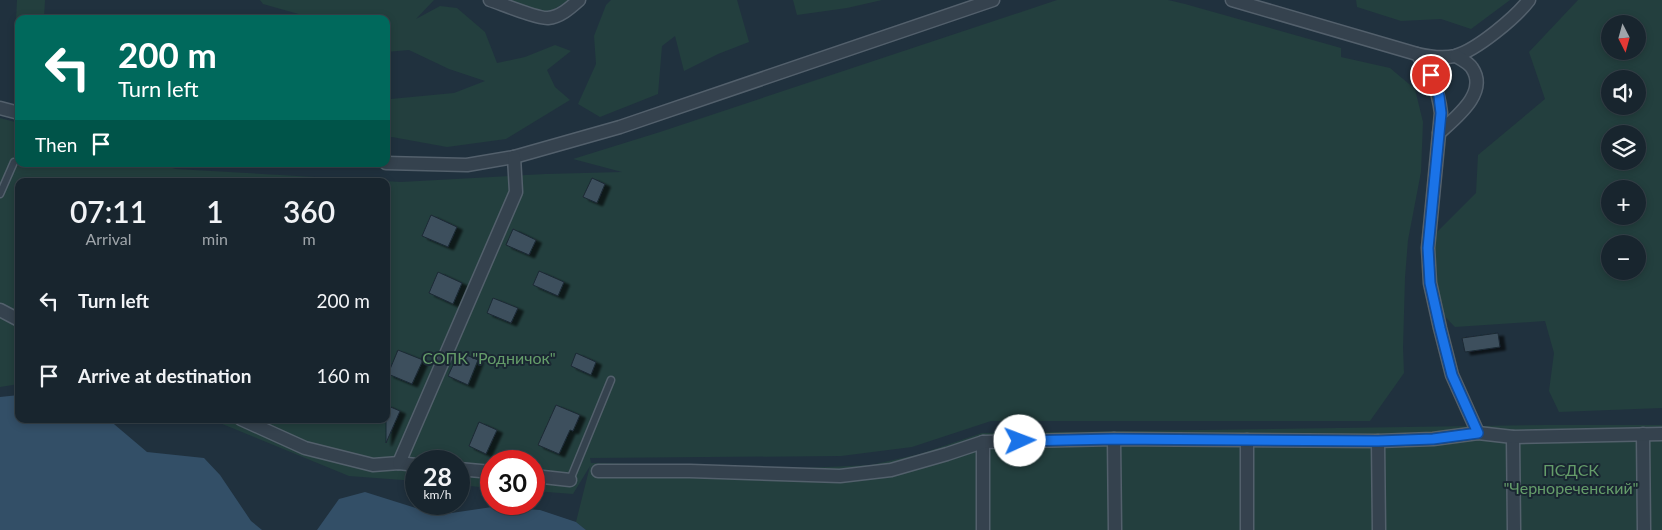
<!DOCTYPE html>
<meta charset="utf-8">
<style>
body{margin:0;font-family:Lato,sans-serif;background:#212d36;color:#f1f3f6;height:100vh;display:flex;flex-direction:column;font-size:19px;white-space:nowrap}
*{box-sizing:border-box;margin:0}
p{font-size:16px;color:#9fa5aa}
.icon{flex:none;width:28px;height:28px;fill:none;stroke:currentColor;stroke-width:2;stroke-linecap:round;stroke-linejoin:round}
.map{position:relative;flex:1;overflow:hidden}
.side{position:absolute;left:15px;top:178px;width:375px;height:245px;display:flex;flex-direction:column;background:#18252e;border-radius:10px;box-shadow:0 2px 8px #0003,0 0 0 1px #36424a}
.side>*{flex:none}
.top-card{position:absolute;left:15px;top:15px;width:375px;height:152px;border-radius:10px;box-shadow:0 2px 8px #0003,0 0 0 1px #36424a;background:#00695c;color:#fff;overflow:hidden}
.needle{width:32px;rotate:174deg}
.fabs{position:absolute;left:1601px;top:15px;display:grid;gap:10px}
.fabs a{display:grid;place-items:center;width:45px;height:45px;border-radius:50%;background:#18252e;box-shadow:0 2px 8px #0003,0 0 0 1px #36424a;font-size:25px}
.speed{position:absolute;left:405px;top:450px;display:flex;gap:10px;font-size:25px;font-weight:700;text-align:center}
.speed>*{display:grid;place-content:center;width:65px;height:65px;border-radius:50%;background:#18252e;box-shadow:0 2px 8px #0003,0 0 0 1px #36424a;line-height:1}
.speed small{font-size:12px;font-weight:400}
.speed .limit{border:8px solid #d22;background:#fff;color:#111}
.pin{position:absolute;display:grid;place-items:center;width:42px;height:42px;color:#fff;margin:-21px;border:2px solid #fff;border-radius:50%;box-shadow:0 1px 5px #0007}
.me{position:absolute;width:55px;margin:-28px;rotate:88deg;stroke-linejoin:round;filter:drop-shadow(0 0 4px #0008)}
.turn{display:flex;align-items:center;gap:18px;height:105px;padding:0 20px;font-size:22px}
.turn .icon{width:65px;height:65px;stroke-width:2.5}
.turn b{display:block;font-size:35px;line-height:42px}
.then{display:flex;align-items:center;height:48px;padding:0 20px;background:#0003;gap:10px;font-size:19px}
.eta{display:flex;justify-content:space-evenly;align-items:center;height:85px;text-align:center}
.eta b{font-size:30px;font-weight:600;line-height:35px}
ul{padding:0;list-style:none}
li{display:flex;align-items:center;gap:15px;height:75px;padding:0 20px}
li div{flex:1}
li b{display:block;font-size:19px}
li em{font-style:normal}
.map>svg:first-child{display:block}
</style>
<div class="map">
<svg width="1662" height="530" viewBox="0 0 1662 530">
<defs>
<filter id="shadow"><feDropShadow dx="5.5" dy="3" stdDeviation="1" flood-color="#0009"/></filter>
</defs>
<rect width="100%" height="100%" fill="#20313e"/>
<g fill="#233f3e" fill-rule="evenodd">
<path d="M17,0H45L44,19H19V84L14,61Z"/>
<path d="M260,0H434L416,19L440,6L457,8L485,32L497,63L525,57L555,45L571,51L547,70L555,87L570,100L506,139L447,147L392,137L386,138V97L391,99L454,93L485,81L449,69L409,50L386,52V19H306L302,15L263,4Z"/>
<path d="M505,0H570L547,13Z"/>
<path d="M611,0H737L749,42L718,54L684,71L675,36L662,46L658,94L600,117L578,104L596,64L594,36L606,5Z"/>
<path d="M793,0H882L847,8L797,15Z"/>
<path d="M1057,0H1168L1185,4L1341,48V57L1390,68L1415,89L1423,122L1421,172L1408,240L1405,278L1403,348L1404,373L1370,421H991L912,447L841,456L590,458L591,463L805,468L871,465L920,454L982,433L1547,425H1662V530H586L576,522L590,466L573,494L534,491V461H491V488L459,485V461H416V481L349,476L210,419H386V181H19V384L0,387V118L19,123V164H158L176,169L401,182L546,174L622,172L573,159L660,132Z"/>
<path d="M1356,0H1510L1471,29L1441,19L1401,21L1357,7Z"/>
<path d="M1578,0H1662V408L1559,412L1549,391L1554,353L1545,321L1455,327C1451,323 1447,319 1444,315C1433,300 1435,253 1435,234L1476,193L1478,155L1545,99L1529,52ZM1610,24H1638V51H1610ZM1610,79H1638V106H1610ZM1610,134H1638V161H1610ZM1610,189H1638V216H1610ZM1610,244H1638V271H1610Z"/>
</g>
<g fill="#334f67">
<path d="M19,395V419H108L147,452L204,458L220,475L251,521L262,530H0V397Z"/>
<path d="M365,492L438,515L492,507L540,510L576,522L586,530H317L339,499Z"/>
</g>
<g fill="#3c505d" stroke="#1c2934" filter="url(#shadow)">
<path d="M592,178L605,184L597,203L583,197Z"/>
<path d="M431,215L457,227L448,247L422,236Z"/>
<path d="M513,229L536,240L529,255L506,245Z"/>
<path d="M539,271L564,282L558,296L533,285Z"/>
<path d="M438,272L462,283L453,304L429,293Z"/>
<path d="M493,298L518,308L511,323L487,313Z"/>
<path d="M1498,333L1500,347L1465,352L1462,338Z"/>
<path d="M398,350L423,360L412,384L388,374Z"/>
<path d="M459,352L478,360L468,385L448,376Z"/>
<path d="M576,353L596,362L591,375L571,366Z"/>
<path d="M386,405L400,411L386,443Z"/>
<path d="M556,405L580,415L573,431L570,430L559,454L538,445Z"/>
<path d="M479,422L497,430L486,454L469,446Z"/>
</g>
<g fill="none" stroke-linecap="round" stroke-linejoin="round">
<defs>
<g id="lane">
<path d="M0,194L14,162"/>
<path d="M570,480L611,380"/>
</g>
<g id="street">
<path d="M490,0C502,4 538,19 548,18C560,17 570,8 579,0"/>
<path d="M1232,0L1417,54C1431,74 1438,88 1441,113L1428,248L1430,283L1440,328L1452,375L1478,433"/>
<path d="M1417,54C1430,57 1442,59 1455,56C1477,50 1516,17 1529,0"/>
<path d="M0,108L19,113"/>
<path d="M1439,133C1455,118 1489,93 1472,68C1469,63 1461,59 1456,56"/>
<path d="M386,163L467,165L514,157L620,127L993,0"/>
<path d="M0,310L19,320"/>
<path d="M241,419L305,448L373,465L399,463L416,465"/>
<path d="M1643,434L1644,530"/>
<path d="M1513,437L1514,530"/>
<path d="M1114,439L1115,530"/>
<path d="M1247,440V530"/>
<path d="M1378,441L1379,530"/>
<path d="M983,442V530"/>
<path d="M399,463L516,192L514,157"/>
<path d="M459,469L491,472"/>
<path d="M598,471H690L840,476L891,470L947,454L983,442L1114,439L1378,441L1433,439L1478,433L1513,437L1662,434"/>
<path d="M534,476L570,480"/>
</g>
</defs>
<use href="#lane" stroke="#53606c" stroke-width="9"/>
<use href="#street" stroke="#53606c" stroke-width="15"/>
<use href="#lane" stroke="#35424e" stroke-width="6"/>
<use href="#street" stroke="#35424e" stroke-width="12"/>
</g>
<g fill="none" stroke-linecap="round" stroke-linejoin="round">
<defs>
<path id="route" d="M1020,441L1114,439L1378,441L1433,439L1478,433L1452,375L1440,328L1430,283L1428,248L1441,113L1439,96L1431,75"/>
</defs>
<use href="#route" stroke="#114b97" stroke-width="12"/>
<use href="#route" stroke="#1a73e8" stroke-width="9"/>
</g>
<g text-anchor="middle" dominant-baseline="central" stroke-width="4" stroke-linejoin="round" paint-order="stroke">
<g font-size="16" fill="#659d6a" stroke="#1a2732">
<text x="489" y="357">СОПК "Родничок"</text>
<text x="1571" y="469">ПСДСК<tspan x="1571" dy="18">"Чернореченский"</tspan></text>
</g>
</g>
</svg>
<div class="fabs">
<a><svg class="needle" viewBox="-14 -14 28 28"><path d="M0-13l5 13h-10z" fill="#e53935"/><path d="M0 13l5-13h-10z" fill="#9fa5aa"/></svg></a>
<a><svg class="icon" aria-label="sound" viewBox="0 0 24 24"><path d="M4 9h4l5-4v14l-5-4H4zM17 9q2 3 0 6"/></svg></a>
<a><svg class="icon" aria-label="layers" viewBox="0 0 24 24"><path d="M12 4l9 5-9 5-9-5zM3 14l9 5 9-5"/></svg></a>
<a>+</a>
<a>−</a>
</div>
<div class="speed"><div>28<small>km/h</small></div><div class="limit">30</div></div>
<div class="pin" style="left:1431px;top:75px;background:#d93025"><svg class="icon" aria-label="arrive" viewBox="0 0 24 24"><path d="M6 21V4h12l-3 4 3 4H6"/></svg></div>
<svg class="me" style="left:1020px;top:441px" viewBox="-20 -20 40 40"><circle r="19" fill="#fff"/><path d="M0-13L10 11 0 6-10 11z" fill="#1a73e8"/></svg>
<div class="top-card">
<div class="turn"><svg class="icon" aria-label="left" viewBox="0 0 24 24"><path d="M17 20v-9H6M10 6l-5 5 5 5"/></svg><div><b>200 m</b>Turn left</div></div>
<div class="then">Then<svg class="icon" aria-label="arrive" viewBox="0 0 24 24"><path d="M6 21V4h12l-3 4 3 4H6"/></svg></div>
</div>
<section class="side">
<div class="eta">
<div><b>07:11</b><p>Arrival</p></div>
<div><b>1</b><p>min</p></div>
<div><b>360</b><p>m</p></div>
</div>
<ul>
<li><svg class="icon" aria-label="left" viewBox="0 0 24 24"><path d="M17 20v-9H6M10 6l-5 5 5 5"/></svg><div><b>Turn left</b></div><em>200 m</em></li>
<li><svg class="icon" aria-label="arrive" viewBox="0 0 24 24"><path d="M6 21V4h12l-3 4 3 4H6"/></svg><div><b>Arrive at destination</b></div><em>160 m</em></li>
</ul>
</section>
</div>
